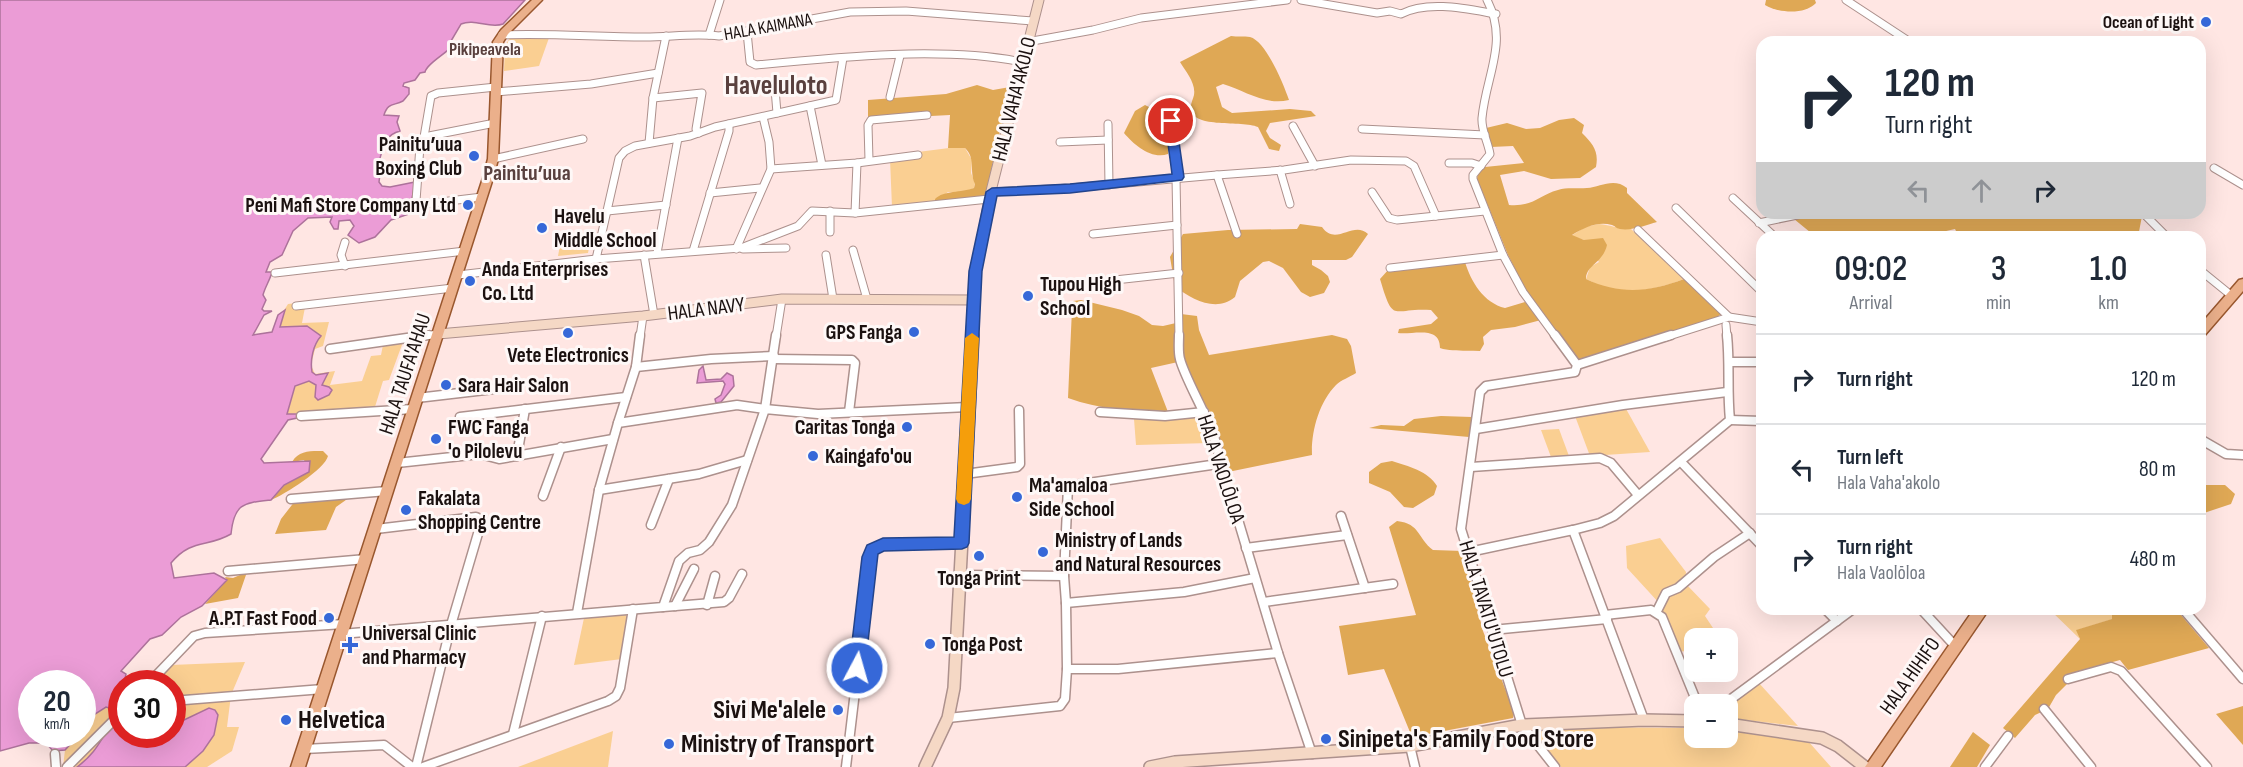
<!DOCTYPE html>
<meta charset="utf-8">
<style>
body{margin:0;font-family:"Sofia Sans Condensed",sans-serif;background:#f2f2f3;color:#1f2937;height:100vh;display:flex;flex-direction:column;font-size:22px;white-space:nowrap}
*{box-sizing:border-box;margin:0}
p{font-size:20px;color:#747a83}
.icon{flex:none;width:33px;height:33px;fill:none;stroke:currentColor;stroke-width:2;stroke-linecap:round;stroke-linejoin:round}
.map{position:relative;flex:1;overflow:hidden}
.side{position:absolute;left:1756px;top:231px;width:450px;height:384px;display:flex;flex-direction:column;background:#fff;border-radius:18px;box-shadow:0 6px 24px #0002}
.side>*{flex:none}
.banner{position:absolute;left:1756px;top:36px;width:450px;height:183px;border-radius:18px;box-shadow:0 6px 24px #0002;background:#fff;color:#1f2937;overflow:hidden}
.fabs{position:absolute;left:1684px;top:628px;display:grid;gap:12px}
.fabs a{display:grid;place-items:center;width:54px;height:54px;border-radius:12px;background:#fff;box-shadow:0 6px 24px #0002;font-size:30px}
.speed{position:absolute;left:18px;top:670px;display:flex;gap:12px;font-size:30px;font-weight:700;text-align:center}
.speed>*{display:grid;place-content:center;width:78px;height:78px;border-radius:50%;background:#fff;box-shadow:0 6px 24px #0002;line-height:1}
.speed small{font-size:15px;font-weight:400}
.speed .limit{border:9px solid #d22;background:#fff;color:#111}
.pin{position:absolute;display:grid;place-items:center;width:51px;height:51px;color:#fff;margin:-26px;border:3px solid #fff;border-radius:50%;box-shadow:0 2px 6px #0007}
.me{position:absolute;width:66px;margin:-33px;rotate:6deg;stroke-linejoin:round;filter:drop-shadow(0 0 4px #0008)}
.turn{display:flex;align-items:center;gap:21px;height:126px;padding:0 30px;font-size:27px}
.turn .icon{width:78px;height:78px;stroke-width:2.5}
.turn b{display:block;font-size:42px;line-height:51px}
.lanes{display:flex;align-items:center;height:57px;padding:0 30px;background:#0003;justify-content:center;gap:30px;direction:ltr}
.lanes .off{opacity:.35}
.eta{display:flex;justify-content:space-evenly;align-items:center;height:102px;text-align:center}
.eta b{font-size:36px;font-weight:600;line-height:42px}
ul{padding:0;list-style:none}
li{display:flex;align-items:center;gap:18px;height:90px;padding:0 30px;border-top:2px solid #e0e1e3}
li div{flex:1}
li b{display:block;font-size:22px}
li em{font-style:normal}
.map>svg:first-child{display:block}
</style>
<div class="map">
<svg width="2243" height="767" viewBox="0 0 2243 767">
<rect width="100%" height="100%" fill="#ffe6e3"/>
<g fill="#facf92">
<path d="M550,35L539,66L504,71L505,45L511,37Z"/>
<path d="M957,147L965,148L972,160L971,173L975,183L974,188L961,193L948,192L935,202L892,207L890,159L910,153Z"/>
<path d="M1599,224C1610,225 1620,229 1631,229L1684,279C1661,288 1632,295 1608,289C1600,287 1593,282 1586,279L1590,267L1599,262L1584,240L1571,236L1585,227Z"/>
<path d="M592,233L588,253L558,256L562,235Z"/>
<path d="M306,302L302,323L329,322L323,346L315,349L311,365L315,374L335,371L330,385L362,381L371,356L381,355L383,345L403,342L389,380L383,381L374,410L287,414L295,386L309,381L301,367L316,341L317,334L307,326L282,328L278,320L288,304Z"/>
<path d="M1625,407L1650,452L1590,456L1575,416Z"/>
<path d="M1199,416L1203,418L1210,443L1136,445L1134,419Z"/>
<path d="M1559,429L1569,456L1551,457L1541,430Z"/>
<path d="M1660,538L1686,572L1685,583L1710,609L1705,616L1713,628L1716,639H1695V649L1680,652L1668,630L1660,604L1627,568L1626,546Z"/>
<path d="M2049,609H2112L2113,619L2077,630L2080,639Z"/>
<path d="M626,615L628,619L622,659L574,665L584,618Z"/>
<path d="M245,662L231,695L227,727H239L232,751L207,767H63L65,750L79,735H82L95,714L106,706L116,710L118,715L99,753L172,735V684H155L171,665Z"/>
<path d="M1758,682L1798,726L1728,718V705Z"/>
<path d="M1583,727L1695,728V738H1728V731L1808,741L1831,767H1561L1538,738L1540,731Z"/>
<path d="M613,731L608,767H518Z"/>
</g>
<g fill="#dfa855">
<path d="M1766,0H1815L1816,3C1805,15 1778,13 1765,5Z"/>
<path d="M1231,36C1237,37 1244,36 1250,37C1266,41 1284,85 1289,100C1265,106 1244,90 1223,84L1216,87L1222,107L1232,113L1290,109L1311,111L1316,116L1270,123L1266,131L1270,138L1281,145L1279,151L1269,149L1258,127C1242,120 1193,129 1191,109C1190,104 1193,100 1194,95C1196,83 1186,72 1180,62Z"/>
<path d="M977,85L993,90L1010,87L986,193L981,198L935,202V199C944,190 961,193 974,188L975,184C969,171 976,158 965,148H948L950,115L931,116V113L868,117V100L946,94Z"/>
<path d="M1145,105L1155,110L1164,126L1176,132L1170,141L1168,154C1152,160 1134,145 1124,133L1135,111Z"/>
<path d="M1574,118L1584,125L1582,133C1593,144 1599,151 1596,167L1580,178L1551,179L1524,171L1500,175L1509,205C1534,207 1539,195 1558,190C1567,187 1577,189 1587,188C1600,187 1614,177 1627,188V193L1657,222C1646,225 1632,231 1620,229C1615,228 1617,227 1612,225C1597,221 1584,228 1572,235L1584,240L1603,238L1607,245C1603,263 1586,265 1586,279C1620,295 1650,292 1684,279L1722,313L1715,319L1582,361L1574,357L1526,291L1508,255L1477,179L1478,172L1485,167L1524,163L1513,146L1491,147L1486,128L1507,123L1526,129L1540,128L1559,120Z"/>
<path d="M1797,213H2138L2142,216L2138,237H1959L1955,229L1920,237H1816L1794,219Z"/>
<path d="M1300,224L1322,227C1336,247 1353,220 1368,234L1352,257L1346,260H1312V265L1321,270L1328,276L1330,282L1324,293L1310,297L1301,292L1283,268L1269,261L1263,262L1240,281L1235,297C1216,313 1192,299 1175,287L1170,257L1183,234L1228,230L1297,229Z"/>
<path d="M1465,262C1471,282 1484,303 1505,308L1525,302L1541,320L1515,327L1491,330L1483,337L1484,344L1480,351C1467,350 1452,352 1440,348C1440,325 1413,335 1398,333L1399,329L1431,324L1438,318L1431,310C1392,307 1394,326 1380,279L1389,269Z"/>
<path d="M1081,300L1122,310L1139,316L1152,325L1163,326L1176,323L1181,314L1197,316L1199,330L1209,355L1332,335L1347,339L1351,346L1356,373C1350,377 1341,380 1336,385C1319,402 1311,432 1312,455L1228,472L1217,427L1210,412L1178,362L1151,368L1168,412C1134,411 1100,410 1068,398L1072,309L1073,301Z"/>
<path d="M1441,416L1472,417L1469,437L1369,428L1381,425L1404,426L1414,419Z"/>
<path d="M323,451L328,456C325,469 284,495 271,500L284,485L309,472L304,460L292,462C299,450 311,451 323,451Z"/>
<path d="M1392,461C1408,466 1428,471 1437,486L1434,495L1413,508L1404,507L1390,492L1369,483V472L1381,463Z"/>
<path d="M2206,485H2225L2235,494L2231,504L2201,514V487Z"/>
<path d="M353,495L336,507L326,530L275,534L281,519L295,501Z"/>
<path d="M1397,521C1421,524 1417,538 1433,550L1463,551L1483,631L1514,712L1513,718L1412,737L1384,669L1348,675L1339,626L1416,615L1389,527Z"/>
<path d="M247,572L238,598L205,604L227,580L225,577L233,578Z"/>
<path d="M2112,609H2176L2209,648L2128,670L2120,660L2065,675L2069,682L2056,695L2048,709L2035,715L2015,738L2003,728L2080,639L2076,630L2112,619Z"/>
<path d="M2243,706V745L2216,714Z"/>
<path d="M1973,732L1990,745L1977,767H1950Z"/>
</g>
<g fill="#eb9cd6" stroke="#ad729b" stroke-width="1.5">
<path d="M0,0H525L503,24C489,29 475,18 461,24L451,41L455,43C448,53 427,63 425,72L420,73L415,80L404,83L403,86L409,88V94C407,96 405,99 403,101C394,106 388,102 384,115L399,116L397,122L400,131C384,135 383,148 379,162L381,166L379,182L382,186L390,187L415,182L412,199L418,205L415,212L391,220L375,237L359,243L348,235L354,226L350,220L339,221L338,229H334L330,222L332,217L308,218L293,231L282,255L270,262L266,272H272C270,280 265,287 263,295L266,300L262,309L264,311H272L264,315L253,335L272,332L278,315L285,310L280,327L307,326L321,336C313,345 310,360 312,372L316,375L328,373L322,385L329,387L332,390L329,395L318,400L315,397L316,385L309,381L295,386L287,414H298L297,418L288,420L261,459L264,463L310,461L309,472L284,485L271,500C244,503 234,503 231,534C207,548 192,538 171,563L174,578L214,573L227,580L202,606L181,617L162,635L150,639L121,671L126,674L124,684H122V735H172L173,722L184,720L209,708L215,710L218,715L214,735L203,751L185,767H77C100,750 101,736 118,715L116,710L106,707L95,714L83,732L82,684H32V735H79L65,750L53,751L46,743H29L0,751Z"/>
<path d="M703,366L706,380L721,379L727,373L733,376L734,386L721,402L716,403L715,399L721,395L725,384L723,381L697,383L699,370Z"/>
</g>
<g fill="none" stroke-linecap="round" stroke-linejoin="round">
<defs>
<g id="street-far1">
<path d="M1301,0L1377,13L1390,11L1401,14C1428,0 1467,9 1496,14"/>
<path d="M1487,0C1509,42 1486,75 1482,118C1481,130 1488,142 1490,154L1473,175V179L1503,255L1523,292L1556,337"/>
<path d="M1846,0L1910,42"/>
<path d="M747,32L750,62L756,65C837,57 943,46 1022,62"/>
<path d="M502,35C550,33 597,37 645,37C670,37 694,33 719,36L850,12L906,11L1033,21"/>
<path d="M709,35L720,0"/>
<path d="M1027,42L1093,30L1141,18L1287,0"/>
<path d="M775,89L777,113"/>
<path d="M496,92L591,84L658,73"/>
<path d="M890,97L900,56"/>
<path d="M653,98L702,93L696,129L699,133"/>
<path d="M810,106L822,165"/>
<path d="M1171,121L1178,177"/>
<path d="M1108,124L1109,185"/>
<path d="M1293,126L1315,166"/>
<path d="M1362,129L1485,135"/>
<path d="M424,137L495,123"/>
<path d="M1060,142L1108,140"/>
<path d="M649,143L653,98L666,36"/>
<path d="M493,159L583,139"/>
<path d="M869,160L868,125L871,120L927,115"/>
<path d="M1449,163H1472L1481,166"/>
<path d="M2214,168L2243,185"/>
<path d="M771,169L857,163L918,155"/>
<path d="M1280,170L1290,204"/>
<path d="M1217,175L1284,170L1351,160L1406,161L1414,166L1436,216"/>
<path d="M1176,178L1179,337"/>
<path d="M991,192L1070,188L1217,175L1237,234"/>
<path d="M1372,192L1389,218L1397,220L1485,211"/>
<path d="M710,193L760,188"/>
<path d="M482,197L424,204L416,201L420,146L424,137L431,96L438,93L496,87"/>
<path d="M1733,198L1775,237"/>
<path d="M1676,208L1762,292"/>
<path d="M607,211L666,205"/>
<path d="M830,211V232"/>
<path d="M855,213L857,163"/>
<path d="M2143,213L2167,237"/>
<path d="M1759,223L1807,213"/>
<path d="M1638,230L1729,317L1666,337"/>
<path d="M1093,234L1177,225"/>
<path d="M345,242L341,255L345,266"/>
<path d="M736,249L771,169L769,142L763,117"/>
<path d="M743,249L786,248"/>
<path d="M853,250L867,299"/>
<path d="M693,251L729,131V124"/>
<path d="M657,253L678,138"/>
<path d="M644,255L654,315"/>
<path d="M826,255L833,299"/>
<path d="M596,259L619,158L625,151L635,146L690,136L715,127L836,100L843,58"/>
<path d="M1390,268L1503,255"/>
<path d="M2200,270L2232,296"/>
<path d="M275,273L465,251"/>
<path d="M458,275L596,259L741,248L798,226L812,211L855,213L989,199"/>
<path d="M1115,280L1179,273"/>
<path d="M296,306L453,288"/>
<path d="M1729,317L1762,322"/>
<path d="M1726,325L1727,337"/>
<path d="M417,337L438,334"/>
<path d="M640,337L643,316"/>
<path d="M776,337L782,299"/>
</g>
<g id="street">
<path d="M1179,335C1179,343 1178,352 1180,359C1186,384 1225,443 1218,464L1224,473L1278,653L1312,754"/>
<path d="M330,349L428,335"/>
<path d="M774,359L852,360L855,363L849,412"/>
<path d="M1730,362H1762"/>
<path d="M1577,365L1671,335"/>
<path d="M636,367L711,359L774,356"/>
<path d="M417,398L494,389"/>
<path d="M1100,412L1165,416L1204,412"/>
<path d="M301,416L413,409"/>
<path d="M460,417L626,397"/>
<path d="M1730,420L1762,421"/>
<path d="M618,423L636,367L640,335"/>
<path d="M1476,429L1623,405L1727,392"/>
<path d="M2200,439L2226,454L2243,455"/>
<path d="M517,456L525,409"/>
<path d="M1681,462L1762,546"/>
<path d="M397,463L480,454L499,459L613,439"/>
<path d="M1218,464L1068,486L1064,576L1066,603L1184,592L1255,578"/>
<path d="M1471,467L1600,458L1611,463L1638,495"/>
<path d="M965,474L1017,467L1020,464L1019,410"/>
<path d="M599,490L699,474L747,460"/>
<path d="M543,496L561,447"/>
<path d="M291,499L387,491"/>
<path d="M1341,516L1365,588"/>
<path d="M651,525L669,479"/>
<path d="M376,529L476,517L482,520L451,625L416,767"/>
<path d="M1246,548L1347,535"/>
<path d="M1469,552L1573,530"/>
<path d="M228,571L366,559"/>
<path d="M959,575L1064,576"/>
<path d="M1264,602L1393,584"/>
<path d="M1066,603L1067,669H1118L1278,653"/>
<path d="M707,605L715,576"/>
<path d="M675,606L694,569"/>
<path d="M663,607L724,602L729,598L742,574"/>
<path d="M1825,609L1837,621"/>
<path d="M1921,609L1956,647"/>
<path d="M2183,609L2243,679"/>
<path d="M1657,611L1666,593L1678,588L1714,557L1750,533"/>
<path d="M577,613L599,490L618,423L737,405L765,409L776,335"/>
<path d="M1605,615L1651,610L1662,617L1698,705"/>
<path d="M1492,630L1607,619"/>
<path d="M341,634L663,607L679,561L688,553L700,550L709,542L732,505L765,409L818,414L968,407"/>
<path d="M2068,679L2111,667L2121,671L2207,767"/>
<path d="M148,684L194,636L205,633L344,624"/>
<path d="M172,701L323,689"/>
<path d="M1723,705L1853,609"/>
<path d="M2044,709L2091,767"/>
<path d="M948,718L1060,706L1065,699L1067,669"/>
<path d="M1644,720L1573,530L1600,523L1614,516L1730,420C1727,391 1730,364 1727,335"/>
<path d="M513,734L542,616"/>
<path d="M1410,746L1415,767"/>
<path d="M304,749L384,745L412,767"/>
<path d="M55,754L56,767"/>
<path d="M67,767L122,712"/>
<path d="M423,767L608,701L616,696L620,688L633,609"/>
<path d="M846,767L872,549L883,545L962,543"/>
<path d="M1555,767L1522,725L1461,529L1480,392L1486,386L1575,372L1577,365L1555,335"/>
<path d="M1985,767L2008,736"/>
</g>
<g id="secondary-far1">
<path d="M438,334L643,316L782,299L974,300"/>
<path d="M973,337L976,271L989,199L1039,0"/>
</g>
<g id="secondary">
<path d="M1728,724L1822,738L1838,746L1865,767"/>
<path d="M925,767L948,718L954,688L973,335"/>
<path d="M1150,767L1175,762L1410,746L1522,725L1644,720L1695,721"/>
</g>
<g id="primary">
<path d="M532,0H542L508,34L503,42L498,159L493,178L305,767H291L483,178L488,159L493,42L501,30Z"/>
<path d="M2243,279V291L2204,336L2200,337V325L2239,280Z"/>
<path d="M1974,609H1989L1881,767H1865Z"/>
</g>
</defs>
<use href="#street-far1" stroke="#ad918d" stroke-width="9"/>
<use href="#street" stroke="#ad918d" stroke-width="11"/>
<use href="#secondary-far1" stroke="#ad918d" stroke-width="11"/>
<use href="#secondary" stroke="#ad918d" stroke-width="14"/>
<use href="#primary" stroke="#99572e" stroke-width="3"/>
<use href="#street-far1" stroke="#fff" stroke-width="7"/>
<use href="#street" stroke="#fff" stroke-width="8"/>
<use href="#secondary-far1" stroke="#f5d8c5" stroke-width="9"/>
<use href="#secondary" stroke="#f5d8c5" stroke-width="11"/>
<use href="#primary" fill="#ebb08b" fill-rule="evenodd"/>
</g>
<path fill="#3668d8" stroke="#23448c" stroke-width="1.5" d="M1171,117L1176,121L1184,177L1182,180L1070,193L997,196L982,271L969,543L967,547L962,549L884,551L878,554L865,668L863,674L857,676L852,674L849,668L862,557L867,545L883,538L954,537L969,271L986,192L992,188L1070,184L1172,174L1165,121Z"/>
<path fill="#f59e0b" d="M972,333L979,338L971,499L969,503L964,505L958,503L956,499L965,338Z"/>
<g fill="#3668d8" stroke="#fef8f7" stroke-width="2">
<circle cx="2206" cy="22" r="6"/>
<circle cx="474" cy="156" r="6"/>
<circle cx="468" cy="205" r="6"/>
<circle cx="542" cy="228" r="6"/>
<circle cx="470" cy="281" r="6"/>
<circle cx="1028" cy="296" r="6"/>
<circle cx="914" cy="332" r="6"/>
<circle cx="568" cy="333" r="6"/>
<circle cx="446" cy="385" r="6"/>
<circle cx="907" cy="427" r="6"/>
<circle cx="436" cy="439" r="6"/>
<circle cx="813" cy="456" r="6"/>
<circle cx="1017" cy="497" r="6"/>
<circle cx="406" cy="510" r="6"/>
<circle cx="1043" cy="552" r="6"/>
<circle cx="979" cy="556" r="6"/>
<circle cx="329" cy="618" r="6"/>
<circle cx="930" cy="644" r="6"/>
<path d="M347 636h6v6h6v6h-6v6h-6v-6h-6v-6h6z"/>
<circle cx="838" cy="710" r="6"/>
<circle cx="286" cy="720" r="6"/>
<circle cx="1326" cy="739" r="6"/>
<circle cx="669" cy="744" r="6"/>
</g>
<g text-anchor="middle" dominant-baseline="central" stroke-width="6" stroke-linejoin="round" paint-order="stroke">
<g font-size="18" font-weight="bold" fill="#1b1110" stroke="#fef8f7" text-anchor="end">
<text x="2194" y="22">Ocean of Light</text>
</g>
<g font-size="18" fill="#1b1110" stroke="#fef8f7">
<text transform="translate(768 27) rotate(-10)">HALA KAIMANA</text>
</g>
<g font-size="18" font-weight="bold" fill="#59403e" stroke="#fef8f7">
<text x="485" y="49">Pikipeavela</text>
</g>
<g font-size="21" fill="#1b1110" stroke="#fef8f7">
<text transform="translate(1014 99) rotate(-76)">HALA VAHA'AKOLO</text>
<text transform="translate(706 309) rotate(-7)">HALA NAVY</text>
<text transform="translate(405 374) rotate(-72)">HALA TAUFA'AHAU</text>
<text transform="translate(1221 469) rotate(72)">HALA VAOLŌLOA</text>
<text transform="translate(1486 609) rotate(73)">HALA TAVATU'UTOLU</text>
<text transform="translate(1910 676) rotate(-55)">HALA HIHIFO</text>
</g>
<g font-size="21" font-weight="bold" fill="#1b1110" stroke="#fef8f7" text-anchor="start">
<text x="462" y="144" text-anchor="end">Painitu’uua<tspan x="462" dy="24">Boxing Club</tspan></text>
<text x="456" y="205" text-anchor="end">Peni Mafi Store Company Ltd</text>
<text x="554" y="216">Havelu<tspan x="554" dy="24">Middle School</tspan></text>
<text x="482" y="269">Anda Enterprises<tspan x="482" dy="24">Co. Ltd</tspan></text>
<text x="1040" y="284">Tupou High<tspan x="1040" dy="24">School</tspan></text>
<text x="902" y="332" text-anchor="end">GPS Fanga</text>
<text x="568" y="355" text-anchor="middle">Vete Electronics</text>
<text x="458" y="385">Sara Hair Salon</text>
<text x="448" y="427">FWC Fanga<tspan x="448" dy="24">'o Pilolevu</tspan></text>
<text x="895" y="427" text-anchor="end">Caritas Tonga</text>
<text x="825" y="456">Kaingafo'ou</text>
<text x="1029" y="485">Ma'amaloa<tspan x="1029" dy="24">Side School</tspan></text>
<text x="418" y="498">Fakalata<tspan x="418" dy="24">Shopping Centre</tspan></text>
<text x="1055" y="540">Ministry of Lands<tspan x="1055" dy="24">and Natural Resources</tspan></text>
<text x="979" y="578" text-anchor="middle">Tonga Print</text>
<text x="317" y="618" text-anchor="end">A.P.T Fast Food</text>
<text x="362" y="633">Universal Clinic<tspan x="362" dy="24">and Pharmacy</tspan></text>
<text x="942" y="644">Tonga Post</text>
</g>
<g font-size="22" font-weight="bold" fill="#59403e" stroke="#fef8f7">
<text x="527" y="173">Painitu’uua</text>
</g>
<g font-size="26" font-weight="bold" fill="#1b1110" stroke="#fef8f7" text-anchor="start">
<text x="826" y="710" text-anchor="end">Sivi Me'alele</text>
<text x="298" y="720">Helvetica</text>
<text x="1338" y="739">Sinipeta's Family Food Store</text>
<text x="681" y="744">Ministry of Transport</text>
</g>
<g font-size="27" font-weight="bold" fill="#59403e" stroke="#fef8f7">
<text x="776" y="86">Haveluloto</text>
</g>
</g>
</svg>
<div class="fabs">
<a>+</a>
<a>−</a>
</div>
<div class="speed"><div>20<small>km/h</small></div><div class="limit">30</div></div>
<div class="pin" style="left:1171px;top:121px;background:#d93025"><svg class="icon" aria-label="arrive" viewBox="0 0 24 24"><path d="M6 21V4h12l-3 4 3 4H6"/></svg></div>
<svg class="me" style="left:857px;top:668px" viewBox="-20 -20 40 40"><circle r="17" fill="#3668d8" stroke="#fff" stroke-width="3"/><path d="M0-11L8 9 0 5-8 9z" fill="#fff"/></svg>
<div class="banner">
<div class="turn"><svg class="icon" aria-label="right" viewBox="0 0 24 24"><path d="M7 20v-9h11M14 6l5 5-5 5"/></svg><div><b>120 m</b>Turn right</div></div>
<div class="lanes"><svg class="icon off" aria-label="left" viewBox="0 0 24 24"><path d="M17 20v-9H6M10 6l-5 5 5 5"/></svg><svg class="icon off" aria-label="ahead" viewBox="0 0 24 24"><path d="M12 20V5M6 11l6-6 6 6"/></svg><svg class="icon" aria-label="right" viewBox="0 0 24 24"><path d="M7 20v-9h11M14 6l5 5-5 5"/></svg></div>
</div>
<section class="side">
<div class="eta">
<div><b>09:02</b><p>Arrival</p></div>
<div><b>3</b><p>min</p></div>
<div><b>1.0</b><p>km</p></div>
</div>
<ul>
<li><svg class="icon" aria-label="right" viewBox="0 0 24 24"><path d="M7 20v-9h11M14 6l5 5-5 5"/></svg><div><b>Turn right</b></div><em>120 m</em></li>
<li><svg class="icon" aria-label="left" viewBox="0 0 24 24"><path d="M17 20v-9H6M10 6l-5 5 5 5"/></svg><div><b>Turn left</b><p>Hala Vaha'akolo</p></div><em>80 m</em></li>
<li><svg class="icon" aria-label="right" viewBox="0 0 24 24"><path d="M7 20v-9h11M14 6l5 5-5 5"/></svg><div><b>Turn right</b><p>Hala Vaolōloa</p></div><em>480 m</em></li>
</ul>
</section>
</div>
